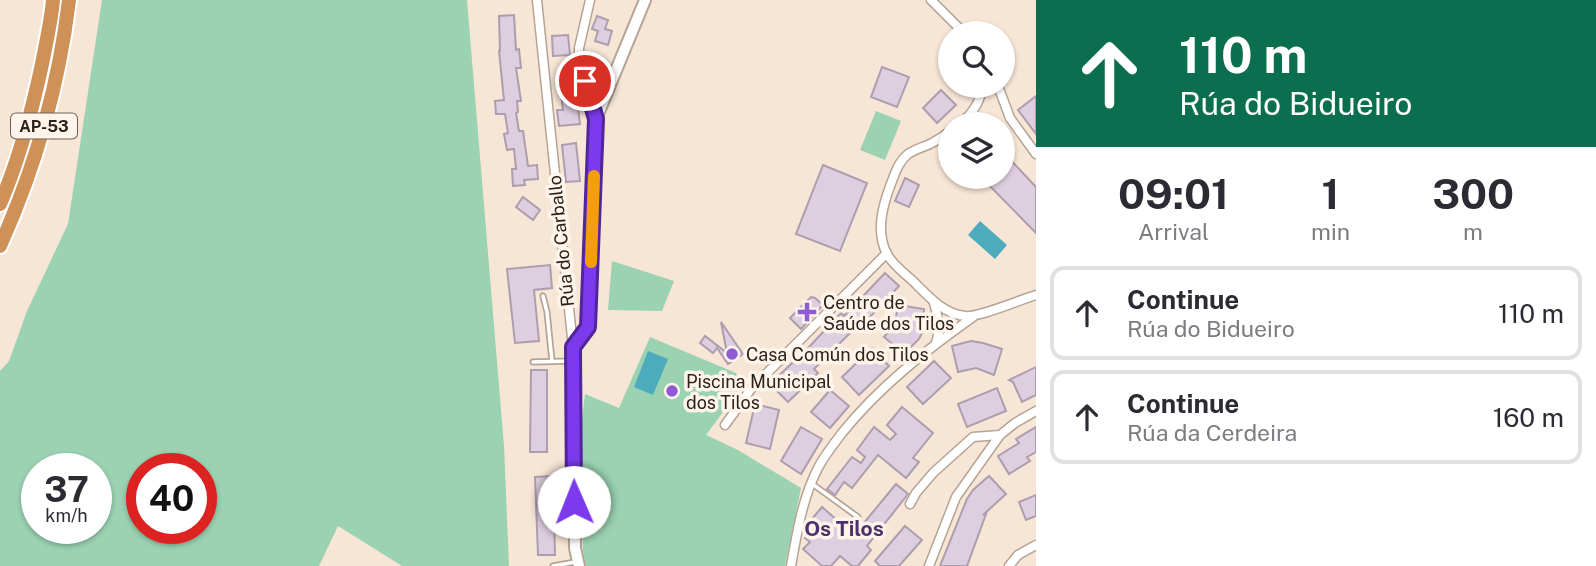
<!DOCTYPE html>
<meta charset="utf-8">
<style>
body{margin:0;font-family:"Public Sans",sans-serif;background:#f2f2f3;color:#2b2b33;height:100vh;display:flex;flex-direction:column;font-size:26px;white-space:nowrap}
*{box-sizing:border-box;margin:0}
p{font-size:23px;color:#7c7c81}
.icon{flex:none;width:38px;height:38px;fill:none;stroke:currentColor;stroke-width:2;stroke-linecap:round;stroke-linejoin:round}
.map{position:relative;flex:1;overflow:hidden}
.panel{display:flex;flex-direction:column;background:#fff;width:560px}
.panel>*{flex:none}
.banner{background:#0b6e4f;color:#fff;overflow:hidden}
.tools{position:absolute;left:938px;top:21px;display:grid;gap:14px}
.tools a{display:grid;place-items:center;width:77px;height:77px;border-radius:50%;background:#fff;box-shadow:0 2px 5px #0004;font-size:35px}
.speed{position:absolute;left:21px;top:453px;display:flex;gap:14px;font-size:35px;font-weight:700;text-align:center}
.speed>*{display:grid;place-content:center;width:91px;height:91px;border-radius:50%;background:#fff;box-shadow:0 2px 5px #0004;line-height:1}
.speed small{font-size:18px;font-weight:400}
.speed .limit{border:10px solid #d22;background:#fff;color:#111}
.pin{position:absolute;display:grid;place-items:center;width:60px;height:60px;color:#fff;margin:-30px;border:4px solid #fff;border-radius:50%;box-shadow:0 2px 7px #0007}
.me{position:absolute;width:77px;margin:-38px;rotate:359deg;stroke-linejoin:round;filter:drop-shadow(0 0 5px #0008)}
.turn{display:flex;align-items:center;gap:24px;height:147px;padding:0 28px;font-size:32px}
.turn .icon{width:91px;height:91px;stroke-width:2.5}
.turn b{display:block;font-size:49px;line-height:60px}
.eta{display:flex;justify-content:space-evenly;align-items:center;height:119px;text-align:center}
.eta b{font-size:42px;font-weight:700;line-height:49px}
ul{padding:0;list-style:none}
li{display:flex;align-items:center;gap:21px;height:94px;margin:0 14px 10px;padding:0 14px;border:4px solid #e1e1e2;border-radius:14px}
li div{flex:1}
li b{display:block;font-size:26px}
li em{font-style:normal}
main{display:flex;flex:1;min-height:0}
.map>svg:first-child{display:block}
</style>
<main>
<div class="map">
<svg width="1036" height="566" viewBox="0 0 1036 566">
<rect width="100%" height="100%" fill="#f7e5d5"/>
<g fill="#9ad2b2" fill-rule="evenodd">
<path d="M102,0H467L504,446L509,566H402L338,526L319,566H0V371L9,361L27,311L68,224ZM96,469V528H37V469ZM201,469V528H142V469Z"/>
<path d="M876,111L901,121L885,160L860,150Z"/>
<path d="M612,261L674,281L662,311L608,310Z"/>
<path d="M650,337L736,373L743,385L706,435L736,449L801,488L785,566H586L583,551L580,437L585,394L619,408Z"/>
</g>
<g fill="#4cabbd">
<path d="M980,221L1007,245L995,259L968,235Z"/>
<path d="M648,351L668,359L653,395L634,387Z"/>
</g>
<g fill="#decfe0" stroke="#ac9eae" stroke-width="2">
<path d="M514,15L516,50L519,49L521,68H516L521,101H517L518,112L516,113L519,131H523L528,166L537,165L538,179L524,180L525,185L513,186L512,169H516L514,149L507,150L504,134L508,133L505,114H496L495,101L504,100L499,51H500L499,16Z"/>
<path d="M597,16L608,20L605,29L612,31L608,45L595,41L598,31L592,29Z"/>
<path d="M568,35L570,55L553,56L552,36Z"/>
<path d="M882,67L909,77L897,107L871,97Z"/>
<path d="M941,90L956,105L937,123L923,108Z"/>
<path d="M576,91L580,124L559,126L557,110H563L561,93Z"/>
<path d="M1036,96V134L1018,110Z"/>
<path d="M576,143L580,181L566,182L562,145Z"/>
<path d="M1003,152L1036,187V233L981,177H1003Z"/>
<path d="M823,165L867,183L840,251L796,234Z"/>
<path d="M905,178L919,185L909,207L895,201Z"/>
<path d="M523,197L540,210L533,220L516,207Z"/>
<path d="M550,265L552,288L534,290L539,341L515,343L507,269Z"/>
<path d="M885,273L899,286L867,320L865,318L814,369L818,373L788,402L770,384L809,347L841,313L844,316Z"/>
<path d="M811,297L815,298L823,305L801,329L790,318Z"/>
<path d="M898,305L924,309L923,331L919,339L904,354L884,337L895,324Z"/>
<path d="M721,322L743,354L728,364L717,348L713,353L700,343L705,336L727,353Z"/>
<path d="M971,341L983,343L1002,349L994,375L976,368L958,372L952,346Z"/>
<path d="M872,348L889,366L859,395L842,377Z"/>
<path d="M934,361L951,378L923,404L907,387Z"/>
<path d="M1036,367V395L1022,402L1013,382L1009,380Z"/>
<path d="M531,370H547V452H530Z"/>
<path d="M997,388L1006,411L967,427L958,404Z"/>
<path d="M830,390L849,406L830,428L811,412Z"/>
<path d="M755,404L779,410L770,449L746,443Z"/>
<path d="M902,407L933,433L913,458L919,462L906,478L878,455L852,488L844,482L835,495L827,489L852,457L861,463L865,457L857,450L874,427L890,440L896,434L887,425Z"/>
<path d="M801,427L822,439L801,474L781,461Z"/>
<path d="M1036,427V452L1027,457L1030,461L1009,474L998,456L1019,443L1016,439Z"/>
<path d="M553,476L555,555H538L535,477Z"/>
<path d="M989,476L1006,494L983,515L986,514L967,566H940L967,499L973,490Z"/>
<path d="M896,484L908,494L867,546L871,550L858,566H852L840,556L831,566H822L803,549L810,542L805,538L816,524L811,520L822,507L854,535Z"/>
<path d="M1036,495V516L1026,520L1019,502Z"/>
<path d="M905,526L922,540L899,566H880L875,561Z"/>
</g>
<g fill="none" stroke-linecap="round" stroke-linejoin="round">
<defs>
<g id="lane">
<path d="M543,296L547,312L552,361"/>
<path d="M533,362L571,361"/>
<path d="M811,483L858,517"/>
<path d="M553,566L575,562"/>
</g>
<g id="street">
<path d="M537,0L573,347"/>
<path d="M590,0L579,48V55L596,119"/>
<path d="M931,0L964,33"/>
<path d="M998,86L1010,118L1036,154"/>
<path d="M960,124C972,114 981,102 982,86"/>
<path d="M950,131C944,136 938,140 932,143C924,147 915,149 908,154C899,161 896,171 892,181C883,204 875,231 887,254C892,264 904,273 913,281C927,295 943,314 965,316C978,318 1019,300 1036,295"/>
<path d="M934,303C938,317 941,328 936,343"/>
<path d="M725,425L751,389L887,253"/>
<path d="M910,504L916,493L933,473L973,437L1000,435"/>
<path d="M791,566C797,533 802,499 818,468C824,456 833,445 842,433C879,387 925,351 973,317"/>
<path d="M929,566L956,497L1000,435L1015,423L1036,411"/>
<path d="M1009,566L1018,555L1036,545"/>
</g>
<path id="secondary" d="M579,566L575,548L573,347L588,327L596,119L645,0"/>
<g id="highway">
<path d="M0,204C19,160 32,111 42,64C46,43 51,22 53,0"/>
<path d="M0,246C35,168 59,85 69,0"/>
</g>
</defs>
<use href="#lane" stroke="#b5a495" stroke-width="7"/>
<use href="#street" stroke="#b5a495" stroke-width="11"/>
<use href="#secondary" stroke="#b5a495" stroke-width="14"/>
<use href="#highway" stroke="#fff" stroke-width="18"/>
<use href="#lane" stroke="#fff" stroke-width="3.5"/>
<use href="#street" stroke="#fff" stroke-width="8"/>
<use href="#secondary" stroke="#fff" stroke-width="10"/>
<use href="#highway" stroke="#ce9259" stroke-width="14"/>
</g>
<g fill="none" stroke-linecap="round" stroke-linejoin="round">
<defs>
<path id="route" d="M574,502L573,347L588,327L596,119L585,81"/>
</defs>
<use href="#route" stroke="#51269a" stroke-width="18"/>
<use href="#route" stroke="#7c3aed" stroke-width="12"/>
<path stroke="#f59e0b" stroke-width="12" d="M591,262L594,176"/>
</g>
<g fill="#8f5cd4" stroke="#fff4ea" stroke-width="2.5">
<path d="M803.5 301.5h7v7h7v7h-7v7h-7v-7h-7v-7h7z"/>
<circle cx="732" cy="354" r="7"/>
<circle cx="672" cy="391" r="7"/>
</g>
<g text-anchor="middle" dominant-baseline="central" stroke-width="7" stroke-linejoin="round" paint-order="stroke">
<rect fill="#fff4ea" stroke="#6a625a" stroke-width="2" x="11" y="113.5" width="66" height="25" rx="5"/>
<g font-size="16" font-weight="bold" fill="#2a231d">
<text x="44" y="126">AP-53</text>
</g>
<g font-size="18" fill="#2a231d" stroke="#fff4ea">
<text transform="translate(561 241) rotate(-96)">Rúa do Carballo</text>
</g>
<g font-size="18" fill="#2a231d" stroke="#fff4ea" text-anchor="start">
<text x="823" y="302">Centro de<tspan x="823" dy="21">Saúde dos Tilos</tspan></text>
<text x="746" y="354">Casa Común dos Tilos</text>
<text x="686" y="381">Piscina Municipal<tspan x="686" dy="21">dos Tilos</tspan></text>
</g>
<g font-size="21" font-weight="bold" fill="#4b326e" stroke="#fff4ea">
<text x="844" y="528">Os Tilos</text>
</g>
</g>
</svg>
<div class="tools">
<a><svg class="icon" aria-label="search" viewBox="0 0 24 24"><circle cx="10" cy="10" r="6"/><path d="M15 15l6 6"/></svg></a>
<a><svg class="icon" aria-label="layers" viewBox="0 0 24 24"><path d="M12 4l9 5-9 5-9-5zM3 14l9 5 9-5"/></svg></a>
</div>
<div class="speed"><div>37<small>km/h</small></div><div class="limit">40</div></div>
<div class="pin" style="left:585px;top:81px;background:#d93025"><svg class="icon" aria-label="arrive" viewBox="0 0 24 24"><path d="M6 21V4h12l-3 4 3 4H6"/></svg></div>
<svg class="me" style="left:574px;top:502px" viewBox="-20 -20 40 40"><circle r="19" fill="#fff"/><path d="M0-13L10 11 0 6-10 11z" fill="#7c3aed"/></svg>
</div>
<section class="panel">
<div class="banner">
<div class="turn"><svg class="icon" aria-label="ahead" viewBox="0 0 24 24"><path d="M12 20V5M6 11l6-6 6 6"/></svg><div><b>110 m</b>Rúa do Bidueiro</div></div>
</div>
<div class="eta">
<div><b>09:01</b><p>Arrival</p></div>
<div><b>1</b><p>min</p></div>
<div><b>300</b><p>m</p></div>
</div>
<ul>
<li><svg class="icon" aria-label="ahead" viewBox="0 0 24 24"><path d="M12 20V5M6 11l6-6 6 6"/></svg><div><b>Continue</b><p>Rúa do Bidueiro</p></div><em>110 m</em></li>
<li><svg class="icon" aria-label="ahead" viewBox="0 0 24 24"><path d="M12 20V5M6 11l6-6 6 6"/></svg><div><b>Continue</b><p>Rúa da Cerdeira</p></div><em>160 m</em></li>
</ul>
</section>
</main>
